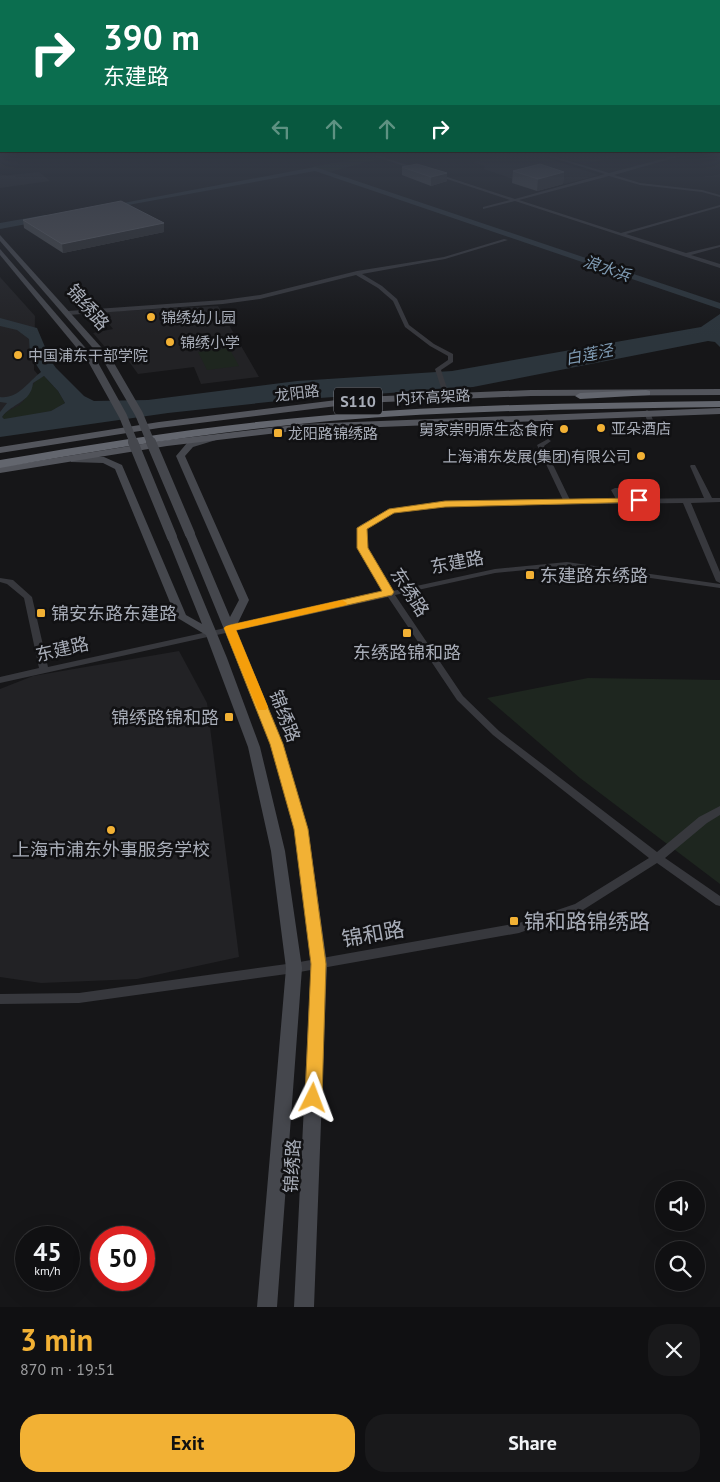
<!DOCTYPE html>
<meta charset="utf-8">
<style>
body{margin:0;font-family:"PT Sans","Noto Sans SC",sans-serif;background:#19191b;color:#f1f3f6;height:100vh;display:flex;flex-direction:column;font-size:19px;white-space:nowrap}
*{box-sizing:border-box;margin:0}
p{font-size:16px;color:#9c9d9f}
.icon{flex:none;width:28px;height:28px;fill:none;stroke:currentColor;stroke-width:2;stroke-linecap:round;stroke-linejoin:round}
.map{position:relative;height:1307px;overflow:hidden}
.drawer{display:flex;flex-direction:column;background:#101012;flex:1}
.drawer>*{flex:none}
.guide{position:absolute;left:0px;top:0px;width:720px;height:152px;box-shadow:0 5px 20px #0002,0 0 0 1px #303032;background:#0b6e4f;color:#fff;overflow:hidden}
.buttons{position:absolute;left:655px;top:1181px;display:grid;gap:10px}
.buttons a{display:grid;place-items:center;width:50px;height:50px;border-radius:50%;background:#101012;box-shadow:0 5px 20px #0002,0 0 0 1px #303032;font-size:25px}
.speed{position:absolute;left:15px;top:1226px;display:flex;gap:10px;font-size:25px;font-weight:700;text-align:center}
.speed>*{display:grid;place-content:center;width:65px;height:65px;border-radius:50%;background:#101012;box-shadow:0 5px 20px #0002,0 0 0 1px #303032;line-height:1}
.speed small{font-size:12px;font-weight:400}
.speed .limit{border:8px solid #d22;background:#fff;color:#111}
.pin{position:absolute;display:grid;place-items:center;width:42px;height:42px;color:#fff;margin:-21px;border-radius:10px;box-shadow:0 2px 8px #0006}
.me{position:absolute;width:55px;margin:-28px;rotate:3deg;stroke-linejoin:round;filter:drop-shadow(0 0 4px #0008)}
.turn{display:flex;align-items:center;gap:18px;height:105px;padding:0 20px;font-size:22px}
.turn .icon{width:65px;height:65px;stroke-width:2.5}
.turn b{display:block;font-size:35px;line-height:42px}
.lanes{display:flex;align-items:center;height:48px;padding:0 20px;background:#0003;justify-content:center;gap:25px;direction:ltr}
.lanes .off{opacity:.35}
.round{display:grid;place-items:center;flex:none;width:52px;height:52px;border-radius:20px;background:#19191b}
.headline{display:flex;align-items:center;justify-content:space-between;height:85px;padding:0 20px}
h1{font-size:30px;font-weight:800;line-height:38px;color:#f2b134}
.primary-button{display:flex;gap:10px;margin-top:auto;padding:10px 20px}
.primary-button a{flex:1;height:58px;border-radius:20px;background:#f2b134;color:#111;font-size:20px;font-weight:800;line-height:58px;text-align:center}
.primary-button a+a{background:#19191b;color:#f1f3f6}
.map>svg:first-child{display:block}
</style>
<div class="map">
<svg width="720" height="1307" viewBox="0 0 720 1307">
<rect width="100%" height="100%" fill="#161618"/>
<g fill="#222225">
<path d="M513,153H531L599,175L565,184L539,176L519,181L484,169L485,166L473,162Z"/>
<path d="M545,153H615L620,156L584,164Z"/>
<path d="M39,172L50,181L0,188V176Z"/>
<path d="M0,277L35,316L34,370L69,412L0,423Z"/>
<path d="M218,306L259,377L201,384L194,367L138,374L122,352L110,353L93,333L113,329L99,312Z"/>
<path d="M179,651L207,703L239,957L137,979L41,983L0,977V689L33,676Z"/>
</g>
<g fill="#1e261f">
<path d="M370,156L379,159L329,172L312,167Z"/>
<path d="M229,348L239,366L207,370L198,352Z"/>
<path d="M44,376L58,391L65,403L51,411L4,420L2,417C7,410 11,410 18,406C30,398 29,381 44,376Z"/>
<path d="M588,678L720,680V884L580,778L487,698Z"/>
</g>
<path fill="#2c353c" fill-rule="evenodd" d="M720,314V347L715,342L708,341L473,387L278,401L168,413L0,437V412L7,403L0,402V397C18,399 27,383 41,372L30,355L29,339L17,330L0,326V318L37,328L45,347L43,350L56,368L84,396L94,401L148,400L297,381L452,371L701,327ZM44,376L58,391L65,403L51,411L4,419L2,417C12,403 31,403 33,383Z"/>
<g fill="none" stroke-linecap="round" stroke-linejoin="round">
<g fill="#2c353c" fill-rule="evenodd">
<path d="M315,167L720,303V309L315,171L106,209L102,207Z"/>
<path d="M45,215L48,216V220L0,229V223Z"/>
</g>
<g fill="#37383d" fill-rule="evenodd">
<path d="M365,153H371L419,169L416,170Z"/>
<path d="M537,153H543L609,173L685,153H691L614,175L640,183L702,190L720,195V197L702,192L640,185L609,176L519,200L621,233L720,205V207L626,234L686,253L720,245V247L691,255L720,264V268L515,201L483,209V207L510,200L435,175L438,174L515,199L605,174Z"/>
<path d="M504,239L508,240L445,259L362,274L382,286L397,299L409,325L434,344L453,354V362L441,370L448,391L445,393L442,391L435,369L448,360V356L430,346L405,327L393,301L378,288L356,275L260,299L223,304L68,315L65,313L68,311L223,300L260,295L357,271L444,257Z"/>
<path d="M647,410L650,412L654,423L653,424H649L648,423L644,412Z"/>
<path d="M548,439L551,441L544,446L570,500L616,499L611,490L615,488H618L623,499L704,498L690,466L691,465H695L712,498H720V502L691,503L720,572V583L716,581L683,503L445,506L394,513L366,529L367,548L393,591L495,569L567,562L720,584V588L567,566L495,573L395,595L463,696L499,731L657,852L699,817L720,806V815L707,823L665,858L720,896V906L716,905L657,863L583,910L519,933L294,973L79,1003L0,1004V994L79,993L294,963L519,923L575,904L649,858L493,735L457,700L388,597L0,683V677L39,668L24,598L7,584L0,582V578L13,580L32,597L48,667L385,593L359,548V526L389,509L445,502L563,500L537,445Z"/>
</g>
<g fill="#45474d" fill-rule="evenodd">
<path d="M0,235L110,357V361H104L0,241Z"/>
<path d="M0,249L96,360V364H90L0,255Z"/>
<path d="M213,435L217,438L216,440L193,447L185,456L249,600L235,629L283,744L308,829L327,964L314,1307H294L311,964L294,829L271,744L185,534L187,532H193L195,534L230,617L239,600L176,456L187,443Z"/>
<path d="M74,457H104L122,465L186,615L202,624L167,537L172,534L177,537L227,658L260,747L285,851L302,968L277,1307H257L286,968L271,851L248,747L206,635L176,617L115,469L103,463L71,462V458Z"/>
</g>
<g fill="#53555c" fill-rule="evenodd">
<path d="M720,389V395L531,396L361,403L159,428L0,453V447L159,422L361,397L531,390Z"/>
<path d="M720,408V414L303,430L167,446L0,473V467L167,440L303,424Z"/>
</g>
<g fill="#63666e" fill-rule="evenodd">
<path d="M646,390L650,391V395L580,399L575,396L580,393Z"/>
<path d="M720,401V407C590,409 460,410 330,421C219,431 109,448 0,468V460C109,441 219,424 330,415C460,404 590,403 720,401Z"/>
</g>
<g stroke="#45474d" stroke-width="8">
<path d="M107,359L139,414L151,443"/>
<path d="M93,362L123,416L134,443"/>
</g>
<g stroke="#45474d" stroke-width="10">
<path d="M133,442L172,537"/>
<path d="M151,442L190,534"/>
</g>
</g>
<g fill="#47494d">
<path d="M402,167L447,181L431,186L402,175Z"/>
<path d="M513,171L564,172L563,184L537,191L512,183Z"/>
<path d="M23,220L164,223V232L63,253L24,228Z"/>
</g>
<g fill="#2f3033">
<path d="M564,172L563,184L537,191L538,179Z"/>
<path d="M447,173V181L431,186V177Z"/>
<path d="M164,223V232L63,253L62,244Z"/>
</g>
<g fill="#525359" stroke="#5f6168">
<path d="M417,164L447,173L431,177L402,167Z"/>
<path d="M540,164L564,172L538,179L513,171Z"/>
<path d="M121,201L164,223L62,244L23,220Z"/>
</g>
<linearGradient id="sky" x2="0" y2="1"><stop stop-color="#0c0c0d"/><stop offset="0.46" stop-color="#363c48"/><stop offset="1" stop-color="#363c48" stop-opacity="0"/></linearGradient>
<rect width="720" height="336" fill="url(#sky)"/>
<path fill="#f2b134" stroke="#9d7322" d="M639,498L644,500L643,502L445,507L394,513L367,529L368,548L394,592L392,595L236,630L283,744L308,829L326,964L322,1098L319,1104L313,1106L307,1104L305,1098L311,964L294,829L270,744L224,628L230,625L382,591L357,548V528L389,509L445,501Z"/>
<path fill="#f59e0b" d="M342,600L347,603L346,605L236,630L268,707L266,710H258L224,628L226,626Z"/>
<g fill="#f2b134" stroke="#111113" stroke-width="2">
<circle cx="151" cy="317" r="5"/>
<circle cx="170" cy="342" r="5"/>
<circle cx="18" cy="355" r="5"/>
<circle cx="601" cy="428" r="5"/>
<circle cx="564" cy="429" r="5"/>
<rect x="273" y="428" width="10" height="10" rx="2.5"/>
<circle cx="641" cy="456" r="5"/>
<rect x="525" y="570" width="10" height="10" rx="2.5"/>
<rect x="36" y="608" width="10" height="10" rx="2.5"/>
<rect x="402" y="628" width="10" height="10" rx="2.5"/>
<rect x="224" y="712" width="10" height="10" rx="2.5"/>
<circle cx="111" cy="830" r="5"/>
<rect x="509" y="916" width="10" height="10" rx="2.5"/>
</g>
<g text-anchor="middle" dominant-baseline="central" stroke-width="5" stroke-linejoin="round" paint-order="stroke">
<g font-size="15" fill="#a8adb8" stroke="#111113" text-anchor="start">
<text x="161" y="317">锦绣幼儿园</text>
<text x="180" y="342">锦绣小学</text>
<text x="28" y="355">中国浦东干部学院</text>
<text x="611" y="428">亚朵酒店</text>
<text x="554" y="429" text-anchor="end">舅家崇明原生态食府</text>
<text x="288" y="433">龙阳路锦绣路</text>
<text x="631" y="456" text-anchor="end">上海浦东发展(集团)有限公司</text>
</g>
<g font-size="15" fill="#a8adb8" stroke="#111113">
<text transform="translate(297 393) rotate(-7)">龙阳路</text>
<text transform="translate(433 397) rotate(-3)">内环高架路</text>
</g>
<g font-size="16" font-style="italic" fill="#7f9bb3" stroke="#111113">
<text transform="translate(607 268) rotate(19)">浪水浜</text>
<text transform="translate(589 354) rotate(-11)">白莲泾</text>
</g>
<rect fill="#111113" stroke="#7b7e86" stroke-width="1" x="334" y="387.5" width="48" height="27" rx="4"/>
<g font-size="16" font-weight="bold" fill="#a8adb8">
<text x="358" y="401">S110</text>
</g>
<g font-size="18" fill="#a8adb8" stroke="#111113">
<text transform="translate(88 307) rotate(49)">锦绣路</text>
<text transform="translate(457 562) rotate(-11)">东建路</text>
<text transform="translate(410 592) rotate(57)">东绣路</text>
<text transform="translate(62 649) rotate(-13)">东建路</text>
<text transform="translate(285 716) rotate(69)">锦绣路</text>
<text transform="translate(292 1166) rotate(-87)">锦绣路</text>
</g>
<g font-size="18" fill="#a8adb8" stroke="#111113" text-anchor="start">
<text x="540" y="575">东建路东绣路</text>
<text x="51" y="613">锦安东路东建路</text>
<text x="407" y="652" text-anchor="middle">东绣路锦和路</text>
<text x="219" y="717" text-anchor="end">锦绣路锦和路</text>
<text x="111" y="849" text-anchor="middle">上海市浦东外事服务学校</text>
</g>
<g font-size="21" fill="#a8adb8" stroke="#111113" text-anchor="start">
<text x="524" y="921">锦和路锦绣路</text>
</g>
<g font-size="21" fill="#a8adb8" stroke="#111113">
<text transform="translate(373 934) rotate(-10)">锦和路</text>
</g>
</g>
</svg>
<div class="buttons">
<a><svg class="icon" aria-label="sound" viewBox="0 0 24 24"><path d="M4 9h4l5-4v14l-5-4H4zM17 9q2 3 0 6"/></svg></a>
<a><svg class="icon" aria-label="search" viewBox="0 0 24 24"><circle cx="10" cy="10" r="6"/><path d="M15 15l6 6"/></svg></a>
</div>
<div class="speed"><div>45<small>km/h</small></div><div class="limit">50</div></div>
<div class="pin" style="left:639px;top:500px;background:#d93025"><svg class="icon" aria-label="arrive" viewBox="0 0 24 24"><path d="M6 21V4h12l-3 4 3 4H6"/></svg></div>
<svg class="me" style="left:313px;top:1098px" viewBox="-20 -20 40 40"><path d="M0-17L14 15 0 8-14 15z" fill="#f2b134" stroke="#fff" stroke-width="4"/></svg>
<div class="guide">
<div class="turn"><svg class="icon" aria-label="right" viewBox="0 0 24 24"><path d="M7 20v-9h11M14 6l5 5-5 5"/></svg><div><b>390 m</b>东建路</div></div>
<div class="lanes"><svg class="icon off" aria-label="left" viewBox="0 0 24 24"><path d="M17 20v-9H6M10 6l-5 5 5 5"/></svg><svg class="icon off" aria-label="ahead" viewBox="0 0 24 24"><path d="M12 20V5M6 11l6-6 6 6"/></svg><svg class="icon off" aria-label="ahead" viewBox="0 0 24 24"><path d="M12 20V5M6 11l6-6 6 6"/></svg><svg class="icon" aria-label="right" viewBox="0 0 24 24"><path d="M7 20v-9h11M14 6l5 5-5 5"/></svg></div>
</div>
</div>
<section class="drawer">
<div class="headline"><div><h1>3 min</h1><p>870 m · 19:51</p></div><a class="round"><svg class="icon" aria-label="close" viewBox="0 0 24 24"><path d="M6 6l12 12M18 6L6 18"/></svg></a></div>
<div class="primary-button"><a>Exit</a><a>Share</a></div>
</section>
